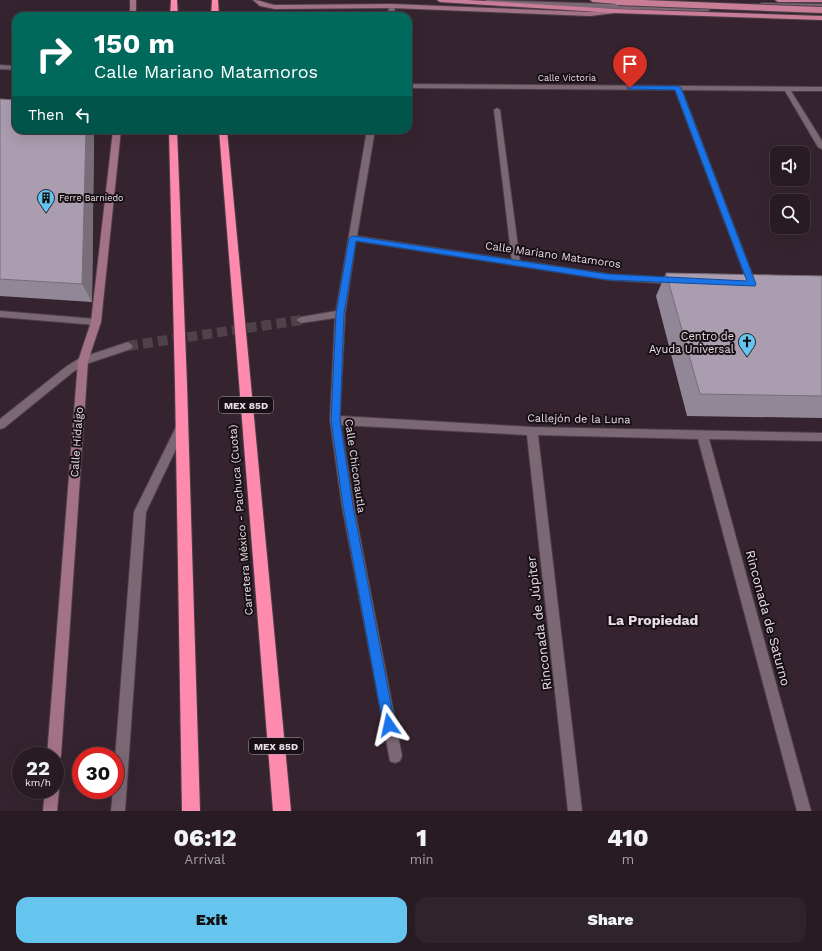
<!DOCTYPE html>
<meta charset="utf-8">
<style>
body{margin:0;font-family:"Work Sans",sans-serif;background:#30242b;color:#f1f3f6;height:100vh;display:flex;flex-direction:column;font-size:15px;white-space:nowrap}
*{box-sizing:border-box;margin:0}
p{font-size:13px;color:#a5a1a6}
.icon{flex:none;width:22px;height:22px;fill:none;stroke:currentColor;stroke-width:2;stroke-linecap:round;stroke-linejoin:round}
.map{position:relative;height:811px;overflow:hidden}
.side{display:flex;flex-direction:column;background:#281b23;flex:1}
.side>*{flex:none}
.banner{position:absolute;left:12px;top:12px;width:400px;height:122px;border-radius:12px;box-shadow:0 4px 16px #0002,0 0 0 1px #443941;background:#00695c;color:#fff;overflow:hidden}
.fabs{position:absolute;left:770px;top:146px;display:grid;gap:8px}
.fabs a{display:grid;place-items:center;width:40px;height:40px;border-radius:8px;background:#281b23;box-shadow:0 4px 16px #0002,0 0 0 1px #443941;font-size:20px}
.speed{position:absolute;left:12px;top:747px;display:flex;gap:8px;font-size:20px;font-weight:700;text-align:center}
.speed>*{display:grid;place-content:center;width:52px;height:52px;border-radius:50%;background:#281b23;box-shadow:0 4px 16px #0002,0 0 0 1px #443941;line-height:1}
.speed small{font-size:10px;font-weight:400}
.speed .limit{border:6px solid #d22;background:#fff;color:#111}
.pin{position:absolute;display:grid;place-items:center;width:34px;height:34px;color:#fff;margin:-41px -17px;border-radius:50% 50% 50% 0;rotate:-45deg;box-shadow:0 0 4px #0007}
.pin .icon{rotate:45deg}
.me{position:absolute;width:44px;margin:-22px;rotate:349deg;stroke-linejoin:round;filter:drop-shadow(0 0 3px #0008)}
.turn{display:flex;align-items:center;gap:14px;height:84px;padding:0 16px;font-size:18px}
.turn .icon{width:52px;height:52px;stroke-width:2.5}
.turn b{display:block;font-size:28px;line-height:34px}
.then{display:flex;align-items:center;height:38px;padding:0 16px;background:#0003;gap:8px;font-size:15px}
.eta{display:flex;justify-content:space-evenly;align-items:center;height:68px;text-align:center}
.eta b{font-size:24px;font-weight:800;line-height:28px}
.button{display:flex;gap:8px;margin-top:auto;padding:8px 16px}
.button a{flex:1;height:46px;border-radius:12px;background:#65c5ee;color:#111;font-size:16px;font-weight:800;line-height:46px;text-align:center}
.button a+a{background:#30242b;color:#f1f3f6}
.map>svg:first-child{display:block}
</style>
<div class="map">
<svg width="822" height="811" viewBox="0 0 822 811">
<rect width="100%" height="100%" fill="#35242f"/>
<g fill="none" stroke-linecap="round" stroke-linejoin="round">
<path stroke="#50404a" stroke-width="10" stroke-dasharray="10 5" stroke-linecap="butt" d="M128,346L301,320"/>
<defs>
<g id="lane">
<path d="M485,0L708,7L711,9L708,11L582,8L488,2Z"/>
<path d="M762,3L822,4V8L760,6V4Z"/>
<path d="M0,65L16,66V70L0,69Z"/>
<path d="M497,108L500,110L520,262L516,265L512,262L494,110Z"/>
<path d="M181,424L185,425L186,428L146,512L125,811H111L113,790H115V759L134,512L177,425Z"/>
</g>
<g id="street">
<path d="M392,4L395,6L394,16H388L389,6Z"/>
<path d="M408,84L822,87V91H791L822,141V149L818,147L785,91L682,90L756,284L752,287L748,284L675,90L408,88Z"/>
<path d="M367,130H375L357,236L608,274L676,278L680,281L676,284L608,280L356,241L345,314L340,416L532,427L822,433V441L709,439L811,811H797L698,439L538,435L582,811H568L527,435L341,425L354,506L402,756L400,761L395,763L390,761L342,506L330,420L335,318L301,323L296,320L301,317L336,311Z"/>
<path d="M0,311L96,319L101,322L96,325L0,317Z"/>
<path d="M128,342L133,346L131,349L86,364L73,372L4,428L0,429V419L67,366L80,358Z"/>
</g>
<g id="secondary">
<path d="M130,0H136V10L134,16H128L130,10Z"/>
<path d="M253,0C261,0 267,4 275,5L392,4L590,12L615,9L618,11L615,13L590,16L392,8L275,9L260,6Z"/>
<path d="M113,130H121L101,322L88,361L61,756L59,761L55,762V756H47L78,361L91,322Z"/>
<path d="M55,784L59,790L57,811H43L45,790H55Z"/>
</g>
<g id="primary">
<path d="M437,0H468L615,9L822,16V20L615,13L440,2Z"/>
<path d="M590,0H615L621,2L618,4L593,2Z"/>
<path d="M775,0H822V2H778Z"/>
</g>
<g id="highway">
<path d="M171,0H177L178,16H170Z"/>
<path d="M212,0H218L219,16H211Z"/>
<path d="M169,130H177L187,385L200,811H182L175,385Z"/>
<path d="M219,130H227L291,811H273Z"/>
</g>
</defs>
<use href="#lane" stroke="#4d3f48" stroke-width="2"/>
<use href="#street" stroke="#4d3f48" stroke-width="2"/>
<use href="#secondary" stroke="#4d3f48" stroke-width="2"/>
<use href="#primary" stroke="#4d3f48" stroke-width="2"/>
<use href="#highway" stroke="#4d3f48" stroke-width="2"/>
<use href="#lane" fill="#7c6875" fill-rule="evenodd"/>
<use href="#street" fill="#7c6875" fill-rule="evenodd"/>
<use href="#secondary" fill="#a37286" fill-rule="evenodd"/>
<use href="#primary" fill="#ca7d97" fill-rule="evenodd"/>
<use href="#highway" fill="#fe8bae" fill-rule="evenodd"/>
<defs>
<path id="primary-bridge" d="M618,2L822,10"/>
</defs>
<use href="#primary-bridge" stroke="#4d3f48" stroke-width="8" stroke-linecap="butt"/>
<use href="#primary-bridge" stroke="#ca7d97" stroke-width="6"/>
</g>
<g fill="#928796">
<path d="M0,99L16,130H94L92,302L0,296Z"/>
<path d="M666,273L822,276V418L687,416L656,296Z"/>
</g>
<path fill="#776e7a" d="M86,130H94L92,302L82,284Z"/>
<g fill="#aa9daf" stroke="#776e7a">
<path d="M0,99L16,100V130H86L82,284L0,279Z"/>
<path d="M666,273L822,276V396L700,394Z"/>
</g>
<path fill="#1a73e8" stroke="#114b97" d="M630,86H678L681,88L756,284L755,286L608,280L356,241L344,314L340,420L353,506L395,725L394,729L389,731L385,729L383,725L343,506L331,420L336,314L349,238L353,236L608,274L747,281L675,90L628,89L627,88Z"/>
<defs>
<symbol id="building-pin" viewBox="-11 -11 22 30"><path d="M0 17L-7.5 6A9.5 9.5 0 1 1 7.5 6Z" fill="#65c5ee" stroke="#181015"/><path d="M-4-6H4V6H1V3H-1V6H-4ZM-2.5-4.3h1.7v1.8h-1.7ZM.8-4.3h1.7v1.8H.8ZM-2.5-1h1.7V.8h-1.7ZM.8-1h1.7V.8H.8Z" fill="#111"/></symbol>
<symbol id="church-pin" viewBox="-11 -11 22 30"><path d="M0 17L-7.5 6A9.5 9.5 0 1 1 7.5 6Z" fill="#65c5ee" stroke="#181015"/><path d="M-1.2-6h2.4v3.5h3.3v2.4h-3.3V6h-2.4V-.1h-3.3v-2.4h3.3Z" fill="#111"/></symbol>
</defs>
<g fill-rule="evenodd">
<use href="#building-pin" x="36" y="188" width="20" height="27"/>
<use href="#church-pin" x="737" y="332" width="20" height="27"/>
</g>
<g text-anchor="middle" dominant-baseline="central" stroke-width="4" stroke-linejoin="round" paint-order="stroke">
<g font-size="9" fill="#e8dde4" stroke="#181015">
<text x="567" y="78">Calle Victoria</text>
</g>
<g font-size="9" fill="#e8dde4" stroke="#181015" text-anchor="start">
<text x="59" y="198">Ferre Barniedo</text>
</g>
<g fill="#181015" stroke="#aaa0a6" stroke-width="1">
<rect x="219" y="397" width="54" height="16" rx="3"/>
<rect x="249" y="738" width="54" height="16" rx="3"/>
</g>
<g font-size="10" font-weight="bold" fill="#e8dde4">
<text x="246" y="405">MEX 85D</text>
<text x="276" y="746">MEX 85D</text>
</g>
<g font-size="11" fill="#e8dde4" stroke="#181015">
<text transform="translate(553 255) rotate(8)">Calle Mariano Matamoros</text>
<text transform="translate(579 419) rotate(1)">Callejón de la Luna</text>
<text transform="translate(77 442) rotate(-86)">Calle Hidalgo</text>
<text transform="translate(355 466) rotate(82)">Calle Chiconautla</text>
<text transform="translate(241 520) rotate(-95)">Carretera México - Pachuca (Cuota)</text>
</g>
<g font-size="11" fill="#e8dde4" stroke="#181015" text-anchor="end">
<text x="734" y="336">Centro de<tspan x="734" dy="13">Ayuda Universal</tspan></text>
</g>
<g font-size="13" fill="#e8dde4" stroke="#181015">
<text transform="translate(768 618) rotate(75)">Rinconada de Saturno</text>
<text transform="translate(539 623) rotate(-97)">Rinconada de Júpiter</text>
</g>
<g font-size="14" font-weight="bold" fill="#e8dde4" stroke="#181015">
<text x="653" y="620">La Propiedad</text>
</g>
</g>
</svg>
<div class="fabs">
<a><svg class="icon" aria-label="sound" viewBox="0 0 24 24"><path d="M4 9h4l5-4v14l-5-4H4zM17 9q2 3 0 6"/></svg></a>
<a><svg class="icon" aria-label="search" viewBox="0 0 24 24"><circle cx="10" cy="10" r="6"/><path d="M15 15l6 6"/></svg></a>
</div>
<div class="speed"><div>22<small>km/h</small></div><div class="limit">30</div></div>
<div class="pin" style="left:630px;top:88px;background:#d93025"><svg class="icon" aria-label="arrive" viewBox="0 0 24 24"><path d="M6 21V4h12l-3 4 3 4H6"/></svg></div>
<svg class="me" style="left:389px;top:725px" viewBox="-20 -20 40 40"><path d="M0-17L14 15 0 8-14 15z" fill="#1a73e8" stroke="#fff" stroke-width="4"/></svg>
<div class="banner">
<div class="turn"><svg class="icon" aria-label="right" viewBox="0 0 24 24"><path d="M7 20v-9h11M14 6l5 5-5 5"/></svg><div><b>150 m</b>Calle Mariano Matamoros</div></div>
<div class="then">Then<svg class="icon" aria-label="left" viewBox="0 0 24 24"><path d="M17 20v-9H6M10 6l-5 5 5 5"/></svg></div>
</div>
</div>
<section class="side">
<div class="eta">
<div><b>06:12</b><p>Arrival</p></div>
<div><b>1</b><p>min</p></div>
<div><b>410</b><p>m</p></div>
</div>
<div class="button"><a>Exit</a><a>Share</a></div>
</section>
